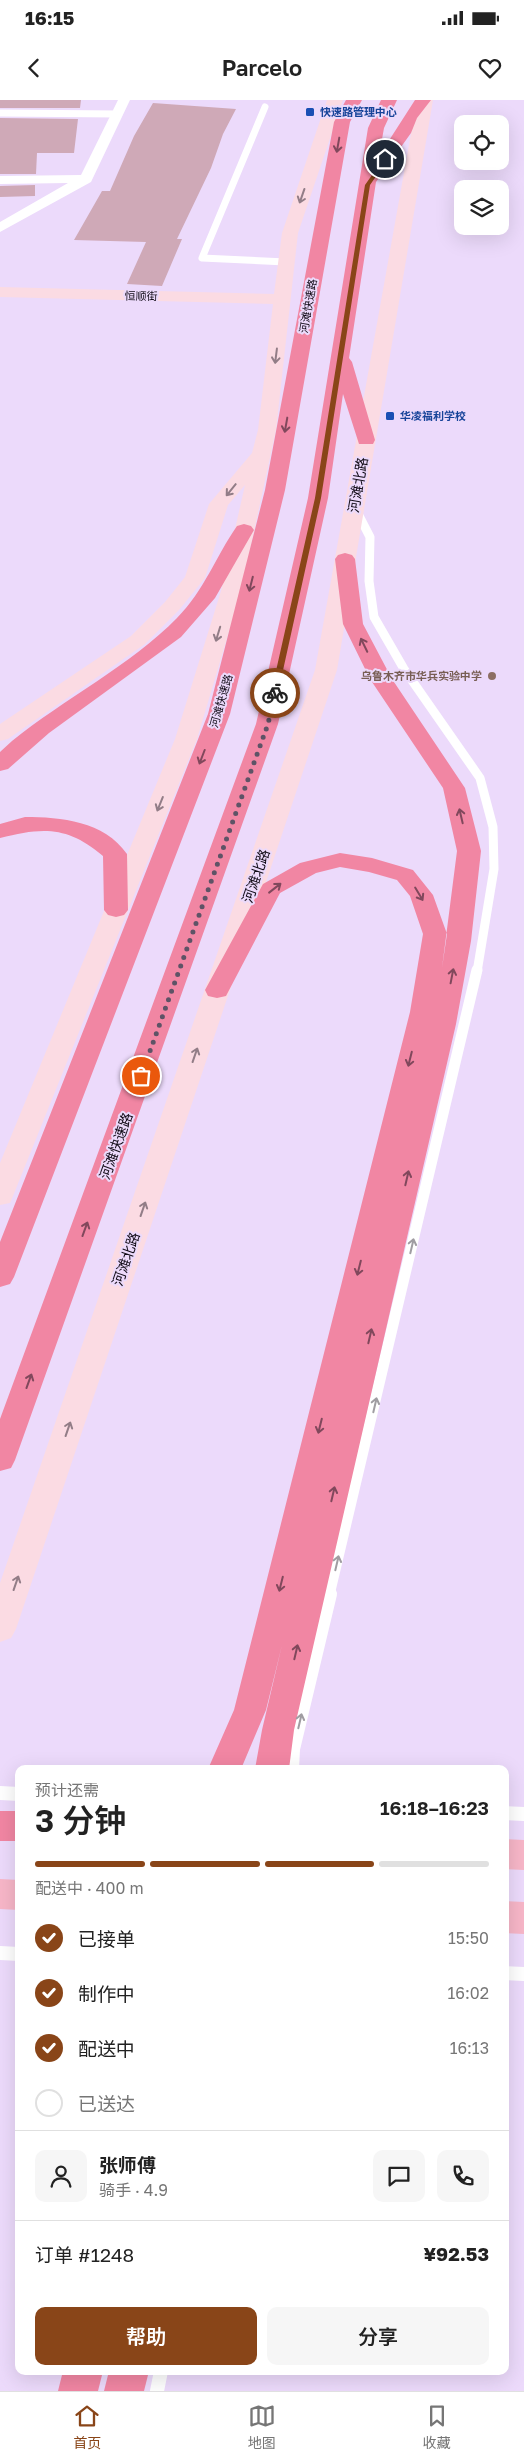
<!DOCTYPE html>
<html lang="zh">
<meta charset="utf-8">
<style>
body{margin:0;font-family:"Golos Text","Noto Sans SC",sans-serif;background:#f6f6f6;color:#222;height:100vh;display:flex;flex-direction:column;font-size:19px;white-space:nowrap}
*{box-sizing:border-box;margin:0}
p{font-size:16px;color:#767676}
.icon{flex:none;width:28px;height:28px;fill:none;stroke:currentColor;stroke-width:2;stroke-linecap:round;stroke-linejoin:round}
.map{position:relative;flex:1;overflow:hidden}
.details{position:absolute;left:15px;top:1665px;width:494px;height:610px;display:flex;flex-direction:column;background:#fff;border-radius:10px;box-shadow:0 5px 20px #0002}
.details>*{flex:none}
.controls{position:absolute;left:454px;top:15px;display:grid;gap:10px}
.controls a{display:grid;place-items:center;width:55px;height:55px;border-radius:10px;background:#fff;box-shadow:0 5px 20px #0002;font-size:25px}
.pin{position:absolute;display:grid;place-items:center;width:42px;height:42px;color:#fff;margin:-21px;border:2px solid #fff;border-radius:50%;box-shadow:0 1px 5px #0007}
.courier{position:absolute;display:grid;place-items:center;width:50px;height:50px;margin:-25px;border:4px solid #894518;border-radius:50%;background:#fff;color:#222;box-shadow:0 1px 6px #0007}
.overview em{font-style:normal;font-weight:600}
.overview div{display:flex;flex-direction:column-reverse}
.overview{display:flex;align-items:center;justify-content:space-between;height:85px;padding:0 20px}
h1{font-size:32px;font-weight:600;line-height:38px}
.bar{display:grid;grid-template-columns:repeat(4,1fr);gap:8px 5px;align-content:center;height:60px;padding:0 20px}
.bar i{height:6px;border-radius:4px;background:#e0e0e0}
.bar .current{background:#894518}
.bar p{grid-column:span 4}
.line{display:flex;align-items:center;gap:12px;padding:0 20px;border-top:1px solid #e0e0e0}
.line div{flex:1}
.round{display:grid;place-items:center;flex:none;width:52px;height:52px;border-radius:10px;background:#f6f6f6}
ol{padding:0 20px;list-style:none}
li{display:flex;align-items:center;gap:15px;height:55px}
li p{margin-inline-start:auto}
li .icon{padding:5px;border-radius:50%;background:#894518;color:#fff;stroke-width:4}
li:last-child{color:#767676}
li i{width:28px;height:28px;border:2px solid #e0e0e0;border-radius:50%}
.cta{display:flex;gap:10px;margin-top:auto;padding:10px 20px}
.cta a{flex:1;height:58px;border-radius:10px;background:#894518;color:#fff;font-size:20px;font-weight:600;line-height:58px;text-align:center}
.cta a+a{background:#f6f6f6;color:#222}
.status{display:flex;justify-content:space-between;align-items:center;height:35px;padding:0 25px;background:#fff;direction:ltr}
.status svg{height:14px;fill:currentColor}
header{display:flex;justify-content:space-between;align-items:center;height:65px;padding:0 20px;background:#fff;font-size:22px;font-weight:600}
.dock{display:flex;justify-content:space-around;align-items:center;height:70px;border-top:1px solid #e0e0e0;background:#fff;font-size:14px;color:#767676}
.dock a{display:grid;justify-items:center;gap:2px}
.dock .current{color:#894518}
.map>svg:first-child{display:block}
</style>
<div class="status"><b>16:15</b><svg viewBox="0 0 49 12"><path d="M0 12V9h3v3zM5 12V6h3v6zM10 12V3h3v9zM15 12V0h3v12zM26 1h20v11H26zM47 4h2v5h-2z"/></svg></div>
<header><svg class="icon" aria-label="back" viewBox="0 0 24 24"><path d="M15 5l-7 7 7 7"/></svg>Parcelo<svg class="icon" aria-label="heart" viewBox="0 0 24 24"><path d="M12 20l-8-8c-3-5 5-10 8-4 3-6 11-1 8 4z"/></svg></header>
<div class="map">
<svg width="524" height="2291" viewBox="0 0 524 2291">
<rect width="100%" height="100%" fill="#ecdafb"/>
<!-- building -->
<g fill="#cfa9b7">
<path d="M0 0H81L80 8H0Z"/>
<path d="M153 3 236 9 223 34 211 68 177 139H182L162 186 127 184 146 142 74 140 102 91H110L134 36Z"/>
<path d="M0 18 78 19 74 53H37L36 74H0Z"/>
<path d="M35 85V96L0 97V86Z"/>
</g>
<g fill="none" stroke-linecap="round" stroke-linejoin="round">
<!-- lane-far3 -->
<g stroke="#fff" stroke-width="7">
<path d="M265 7 202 158 286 162"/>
<path d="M0 13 117 14"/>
</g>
<!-- lane-far2 -->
<path stroke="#fff" stroke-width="9" d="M355 408 370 437 369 481 374 517 404 569 480 678 493 727 494 769 477 872"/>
<!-- lane-far1 -->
<path stroke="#fff" stroke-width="11" d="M329 1495 477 870"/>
<!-- lane -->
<g stroke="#fff" stroke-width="14">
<path d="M292 1669 293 1649 330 1494"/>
<path d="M0 1693 19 1694"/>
<path d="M505 1713 524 1714"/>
<path d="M0 1853 19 1854"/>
<path d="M505 1873 524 1874"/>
<path d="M157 2291 161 2271"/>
</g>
<!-- street -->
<path fill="#fff" fill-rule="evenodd" d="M118 0H130L91 82 0 132V122L68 83 0 84V76L81 75Z"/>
<!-- secondary -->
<g fill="#fbdbe3" fill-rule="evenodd">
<path d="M327 0H343L298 133 276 330 241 491 197 639 13 1096 10 1103 0 1105V1063L175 639 221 491 245 385 228 405 205 478 179 510 145 544 8 639 0 641V624L131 536 165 502 185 477 209 404 252 353 258 330 273 204 0 197V187L274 194 282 133Z"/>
<path d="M417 0H433L337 570 16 1529 11 1538 0 1542V1483L315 570Z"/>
</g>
<!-- primary -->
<g fill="#f7b6c8" fill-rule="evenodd">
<path d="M505 1739 524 1740V1770L505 1769Z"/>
<path d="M0 1779 19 1780V1810L0 1809Z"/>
<path d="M505 1801 524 1802V1834L505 1833Z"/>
</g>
<!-- highway -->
<g fill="#f186a3" fill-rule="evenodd">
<path d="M346 0H362L350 22 285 390 230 614 14 1177 10 1184 0 1187V1142L208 614 265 390 334 22Z"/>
<path d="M381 0H397L384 28 379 56 415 0H431L417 18 411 33 376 82 349 258 352 262 375 340 373 344H359L343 294 328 398 278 624 15 1360 11 1368 0 1371V1319L256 624 308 398 368 28Z"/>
<path d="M244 424 251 426 254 430 215 498 181 537 49 633 8 669 0 671V652L12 641C64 599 131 565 177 518 204 491 216 456 237 426Z"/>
<path d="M345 453 352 455 355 459 363 524 392 579 465 688 481 751 471 841 456 924 294 1630 289 1669H255L262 1630 282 1545 266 1610 241 1669H208L234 1610 410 912 423 834 410 796 397 780 369 772 340 767 316 773 280 793 226 896 217 898 208 896 205 890 263 784 300 763 340 753 372 758 413 770 433 795 447 834 442 868 457 751 443 688 370 579 343 524 335 459 338 455Z"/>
<path d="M25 717C61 717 104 721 127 754L128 810 124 815 116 817 108 815 104 810 103 756C68 726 43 727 0 738V724Z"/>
<rect x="0" y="1711" width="19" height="30"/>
<path d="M63 2271H103L98 2291H58Z"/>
<path d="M109 2271H149L144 2291H104Z"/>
</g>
</g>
<!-- one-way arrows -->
<defs><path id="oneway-shaft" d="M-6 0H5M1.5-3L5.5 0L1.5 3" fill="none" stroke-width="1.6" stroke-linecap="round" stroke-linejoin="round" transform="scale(1.25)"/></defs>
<g stroke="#81485c">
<use href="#oneway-shaft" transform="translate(338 45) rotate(100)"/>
<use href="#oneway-shaft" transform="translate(286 325) rotate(100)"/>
<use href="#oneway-shaft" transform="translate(251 484) rotate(104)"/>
<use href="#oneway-shaft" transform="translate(364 545) rotate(-116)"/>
<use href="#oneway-shaft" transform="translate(202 657) rotate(111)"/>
<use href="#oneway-shaft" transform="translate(461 716) rotate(-103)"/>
<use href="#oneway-shaft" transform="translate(275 788) rotate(-38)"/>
<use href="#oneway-shaft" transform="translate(419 794) rotate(59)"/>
<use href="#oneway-shaft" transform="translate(452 876) rotate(-79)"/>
<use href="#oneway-shaft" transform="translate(410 959) rotate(104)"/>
<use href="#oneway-shaft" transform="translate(407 1078) rotate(-77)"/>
<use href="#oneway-shaft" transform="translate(85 1129) rotate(-70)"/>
<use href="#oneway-shaft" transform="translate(359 1168) rotate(104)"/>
<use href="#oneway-shaft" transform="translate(370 1236) rotate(-77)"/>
<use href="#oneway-shaft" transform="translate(29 1281) rotate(-70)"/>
<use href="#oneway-shaft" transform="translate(320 1326) rotate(104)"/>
<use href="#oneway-shaft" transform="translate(333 1394) rotate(-77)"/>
<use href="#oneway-shaft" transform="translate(281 1484) rotate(104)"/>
<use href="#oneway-shaft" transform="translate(296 1552) rotate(-77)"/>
</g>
<g stroke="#927d87">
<use href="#oneway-shaft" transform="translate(302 96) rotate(109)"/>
<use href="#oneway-shaft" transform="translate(276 256) rotate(97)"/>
<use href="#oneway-shaft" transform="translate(231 390) rotate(129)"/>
<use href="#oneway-shaft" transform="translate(218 534) rotate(107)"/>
<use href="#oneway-shaft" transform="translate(160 704) rotate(112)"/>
<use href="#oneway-shaft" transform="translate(195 955) rotate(-71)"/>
<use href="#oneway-shaft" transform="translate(143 1109) rotate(-71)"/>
<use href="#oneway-shaft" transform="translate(68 1329) rotate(-71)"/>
<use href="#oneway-shaft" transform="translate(16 1483) rotate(-71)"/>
</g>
<g stroke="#a09da2">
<use href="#oneway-shaft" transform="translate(412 1146) rotate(-77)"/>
<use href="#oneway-shaft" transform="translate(375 1305) rotate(-77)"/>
<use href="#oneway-shaft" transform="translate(337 1463) rotate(-77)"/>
<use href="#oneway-shaft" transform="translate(300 1621) rotate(-77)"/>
</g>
<!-- route -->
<path fill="#894518" d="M384 58 388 59 370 85 321 398 278 593 275 595 271 593 315 398 365 85Z"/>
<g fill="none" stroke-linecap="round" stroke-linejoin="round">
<!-- done -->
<path stroke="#5e5366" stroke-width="5" stroke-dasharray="0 9" d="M141 976 268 624 275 593"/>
</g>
<!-- markers -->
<g fill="#1a4fb4" stroke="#ecdafb" stroke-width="2">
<rect x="305" y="7" width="10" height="10" rx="2.5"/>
<rect x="385" y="311" width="10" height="10" rx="2.5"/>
</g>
<circle fill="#8d6e63" stroke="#ecdafb" stroke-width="2" cx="492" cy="576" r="5"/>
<g text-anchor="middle" stroke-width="4" stroke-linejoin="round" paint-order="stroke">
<!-- far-transit labels -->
<g font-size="11" font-weight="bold" fill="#164399" stroke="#ecdafb" text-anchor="start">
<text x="320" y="16">快速路管理中心</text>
<text x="400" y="320">华凌福利学校</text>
</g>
<!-- far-street labels -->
<g font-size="11" fill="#110b16" stroke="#ecdafb">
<text transform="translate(141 196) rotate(1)" y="4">恒顺街</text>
<text transform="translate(308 206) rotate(-80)" y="4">河滩快速路</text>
<text transform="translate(221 601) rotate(-74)" y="4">河滩快速路</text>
</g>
<!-- far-education labels -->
<g font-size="11" font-weight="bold" fill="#785e54" stroke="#ecdafb" text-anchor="end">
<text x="482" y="580">乌鲁木齐市华兵实验中学</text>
</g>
<!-- street labels -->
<g font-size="14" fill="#110b16" stroke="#ecdafb">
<text transform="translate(358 385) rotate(-80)" y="5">河滩北路</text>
<text transform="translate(256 776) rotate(-71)" y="5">河滩北路</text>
<text transform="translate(116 1046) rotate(-70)" y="5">河滩快速路</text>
<text transform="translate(126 1159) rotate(-71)" y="5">河滩北路</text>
</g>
</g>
</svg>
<div class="controls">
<a><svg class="icon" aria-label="locate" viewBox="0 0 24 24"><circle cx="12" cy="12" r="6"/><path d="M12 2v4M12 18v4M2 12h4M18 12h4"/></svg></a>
<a><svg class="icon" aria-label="layers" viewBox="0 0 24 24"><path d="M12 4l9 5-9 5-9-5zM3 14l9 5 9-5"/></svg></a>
</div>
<div class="pin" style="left:141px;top:976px;background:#ea580c"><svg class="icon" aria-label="bag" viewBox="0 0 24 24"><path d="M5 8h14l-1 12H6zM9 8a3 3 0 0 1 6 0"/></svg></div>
<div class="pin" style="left:385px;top:59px;background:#1f2937"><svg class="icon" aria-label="home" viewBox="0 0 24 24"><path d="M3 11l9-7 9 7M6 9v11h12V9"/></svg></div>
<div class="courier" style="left:275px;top:593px"><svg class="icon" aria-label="bike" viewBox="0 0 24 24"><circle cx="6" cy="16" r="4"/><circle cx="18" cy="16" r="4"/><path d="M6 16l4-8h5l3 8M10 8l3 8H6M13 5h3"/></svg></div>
<section class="details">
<div class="overview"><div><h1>3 分钟</h1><p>预计还需</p></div><em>16:18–16:23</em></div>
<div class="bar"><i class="current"></i><i class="current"></i><i class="current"></i><i></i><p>配送中 · 400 m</p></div>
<ol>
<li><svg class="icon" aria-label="check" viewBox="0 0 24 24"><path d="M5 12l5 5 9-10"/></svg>已接单<p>15:50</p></li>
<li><svg class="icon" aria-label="check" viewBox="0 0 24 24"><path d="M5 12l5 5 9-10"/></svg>制作中<p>16:02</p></li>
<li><svg class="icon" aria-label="check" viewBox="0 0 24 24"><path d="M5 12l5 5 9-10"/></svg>配送中<p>16:13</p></li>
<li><i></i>已送达</li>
</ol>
<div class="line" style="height:90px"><a class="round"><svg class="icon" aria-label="person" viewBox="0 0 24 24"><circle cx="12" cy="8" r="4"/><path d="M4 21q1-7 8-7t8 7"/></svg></a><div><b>张师傅</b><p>骑手 · 4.9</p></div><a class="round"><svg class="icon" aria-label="chat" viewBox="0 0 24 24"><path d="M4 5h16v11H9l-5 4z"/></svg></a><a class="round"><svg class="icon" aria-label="phone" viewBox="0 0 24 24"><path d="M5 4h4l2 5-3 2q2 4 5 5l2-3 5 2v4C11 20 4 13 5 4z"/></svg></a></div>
<div class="line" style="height:65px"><div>订单 #1248</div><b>¥92.53</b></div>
<div class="cta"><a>帮助</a><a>分享</a></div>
</section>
</div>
<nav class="dock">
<a class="current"><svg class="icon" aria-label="home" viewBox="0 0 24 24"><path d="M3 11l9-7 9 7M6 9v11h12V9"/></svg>首页</a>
<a><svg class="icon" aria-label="map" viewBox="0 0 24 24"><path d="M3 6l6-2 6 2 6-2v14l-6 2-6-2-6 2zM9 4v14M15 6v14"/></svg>地图</a>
<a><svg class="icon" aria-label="saved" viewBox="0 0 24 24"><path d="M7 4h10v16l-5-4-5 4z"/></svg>收藏</a>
</nav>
